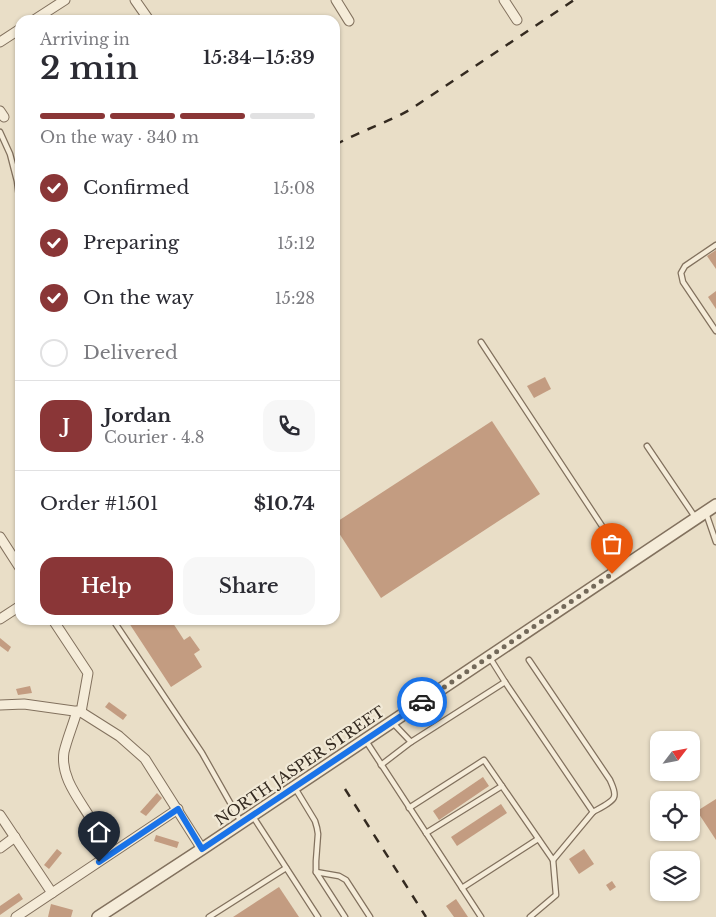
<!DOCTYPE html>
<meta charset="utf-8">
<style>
body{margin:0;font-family:"Libre Baskerville",serif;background:#f7f7f7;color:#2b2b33;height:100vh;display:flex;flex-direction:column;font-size:19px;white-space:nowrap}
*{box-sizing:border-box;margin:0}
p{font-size:16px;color:#7c7c81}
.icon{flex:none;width:28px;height:28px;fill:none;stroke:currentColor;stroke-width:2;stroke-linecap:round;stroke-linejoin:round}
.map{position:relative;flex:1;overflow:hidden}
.drawer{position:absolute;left:15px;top:15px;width:325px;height:610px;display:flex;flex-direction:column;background:#fff;border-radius:15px;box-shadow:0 1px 4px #0004}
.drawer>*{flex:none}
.needle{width:32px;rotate:58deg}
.controls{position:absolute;left:650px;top:731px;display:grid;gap:10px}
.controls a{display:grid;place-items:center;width:50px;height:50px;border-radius:10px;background:#fff;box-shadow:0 1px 4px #0004;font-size:25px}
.pin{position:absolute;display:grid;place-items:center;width:42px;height:42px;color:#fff;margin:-51px -21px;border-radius:50% 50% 50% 0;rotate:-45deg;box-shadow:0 0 5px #0007}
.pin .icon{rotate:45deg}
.courier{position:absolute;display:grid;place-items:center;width:50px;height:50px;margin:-25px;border:4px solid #1a73e8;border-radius:50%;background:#fff;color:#222;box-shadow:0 1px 6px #0007}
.headline em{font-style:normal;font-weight:600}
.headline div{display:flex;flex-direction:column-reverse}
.headline{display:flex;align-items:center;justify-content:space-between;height:85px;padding:0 25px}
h1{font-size:32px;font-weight:600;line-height:38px}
.bar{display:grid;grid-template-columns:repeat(4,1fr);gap:8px 5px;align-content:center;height:60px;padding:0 25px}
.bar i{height:6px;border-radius:4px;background:#e1e1e2}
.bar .active{background:#8a3637}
.bar p{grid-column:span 4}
.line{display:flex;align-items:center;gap:12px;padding:0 25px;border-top:1px solid #e1e1e2}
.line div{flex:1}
.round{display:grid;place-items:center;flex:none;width:52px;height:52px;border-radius:15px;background:#f7f7f7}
ol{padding:0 25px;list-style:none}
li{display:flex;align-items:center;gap:15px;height:55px}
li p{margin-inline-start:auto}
li .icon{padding:5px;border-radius:50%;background:#8a3637;color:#fff;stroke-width:4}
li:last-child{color:#7c7c81}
li i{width:28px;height:28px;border:2px solid #e1e1e2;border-radius:50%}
.cta{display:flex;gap:10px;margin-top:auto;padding:10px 25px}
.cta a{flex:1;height:58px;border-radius:15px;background:#8a3637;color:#fff;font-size:20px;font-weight:600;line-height:58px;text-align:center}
.cta a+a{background:#f7f7f7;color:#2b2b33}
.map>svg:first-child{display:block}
</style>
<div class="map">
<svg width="716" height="917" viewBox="0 0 716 917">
<rect width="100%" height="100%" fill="#e9dec7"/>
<!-- building -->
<g fill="#c39c81">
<path d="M716 250V269L707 256Z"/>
<path d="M716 291V309L708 297Z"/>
<path d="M545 377 551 389 534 398 527 386Z"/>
<path d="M492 421 540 494 381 598 335 527V523Z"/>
<path d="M127 620H171L184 640 190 636 200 650 194 654 202 667 171 687Z"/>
<path d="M0 638 11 647 8 652 0 646Z"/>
<path d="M30 686 32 693 18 695 16 689Z"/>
<path d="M109 702 127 715 123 720 105 707Z"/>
<path d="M483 777 489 786 439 820 433 811Z"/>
<path d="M157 793 162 798 146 816 140 812Z"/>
<path d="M716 799V840L697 811Z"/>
<path d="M501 804 507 813 457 846 451 837Z"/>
<path d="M156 835 179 842 177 848 154 841Z"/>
<path d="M57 849 62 853 49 869 44 865Z"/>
<path d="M584 849 594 864 579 874 569 859Z"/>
<path d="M612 881 616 887 610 891 606 885Z"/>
<path d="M279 887 299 917H233Z"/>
<path d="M19 893 23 899 0 915V906Z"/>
<path d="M456 899 468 917H454L446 906Z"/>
<path d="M51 904 73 910 71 917H48Z"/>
</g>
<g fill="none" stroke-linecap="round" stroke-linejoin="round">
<!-- service casing -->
<g stroke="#82715e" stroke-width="7">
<g id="service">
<path d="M0 132 10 154 17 181 20 205"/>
<path d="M716 245 685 266 681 273 683 282 716 331"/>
<path d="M481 342 627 564"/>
<path d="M647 446 695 517"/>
<path d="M706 513 716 542"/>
<path d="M113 620 202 753 241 822"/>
<path d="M490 658 505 682 593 812 553 860 556 895 530 917"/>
<path d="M529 660 610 780C612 785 616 792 614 797 613 802 598 809 593 812"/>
<path d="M392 722 411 742 505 682"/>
<path d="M366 741 481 917"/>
<path d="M381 765 411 742"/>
<path d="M295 788 315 821 317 828 318 834 316 861V872L345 917"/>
<path d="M409 808 484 760 553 860"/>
<path d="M252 815 318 917"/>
<path d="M426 833 502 786"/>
<path d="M316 872 339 876 346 880 370 917"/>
<path d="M462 888 538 839"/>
<path d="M209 917 286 868"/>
</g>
</g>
<!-- minor casing -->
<g stroke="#82715e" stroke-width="11">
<g id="minor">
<path d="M135 0 149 20"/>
<path d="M336 0 349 21"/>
<path d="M504 0 517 20"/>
<path d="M34 20 65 0"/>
<path d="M0 42 20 29"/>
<path d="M0 111 4 117"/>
<path d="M0 537 20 568"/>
<path d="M0 619 20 606"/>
<path d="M53 620 88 673 81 712"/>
<path d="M0 705 24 704 81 712 119 736 145 759 202 849"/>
<path d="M77 711C73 725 67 739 64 752 60 777 79 799 91 819"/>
<path d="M0 815 52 893"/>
<path d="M0 848 15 837"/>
<path d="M16 917 178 809"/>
</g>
</g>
<!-- tertiary casing -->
<g stroke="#82715e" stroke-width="14">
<path id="tertiary" d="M98 917 202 849 716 505"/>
</g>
<!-- service -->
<use href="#service" stroke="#f5ecd9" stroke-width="4.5"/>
<!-- minor -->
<use href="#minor" stroke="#f5ecd9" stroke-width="9"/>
<!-- tertiary -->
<use href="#tertiary" stroke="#f5ecd9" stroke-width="11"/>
<!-- rail -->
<g stroke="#342a20" stroke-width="2.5" stroke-dasharray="9 9" stroke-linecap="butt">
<path d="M335 145C360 131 387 123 411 109L574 0"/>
<path d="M345 789 426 917"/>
</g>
</g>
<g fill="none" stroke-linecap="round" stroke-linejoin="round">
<!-- done -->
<path stroke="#73695a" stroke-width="5" stroke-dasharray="0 9" d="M422 702 612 574"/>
<!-- route -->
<path stroke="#1a73e8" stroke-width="6" d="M99 862 178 809 202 849 422 702"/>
</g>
<g text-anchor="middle" stroke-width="4.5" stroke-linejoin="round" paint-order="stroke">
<!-- street labels -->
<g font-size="15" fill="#342a20" stroke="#f1e9d6">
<text transform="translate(300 766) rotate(-34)" y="5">NORTH JASPER STREET</text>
</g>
</g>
</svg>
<div class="controls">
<a><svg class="needle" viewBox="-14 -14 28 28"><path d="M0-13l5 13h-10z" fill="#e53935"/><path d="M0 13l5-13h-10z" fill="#7c7c81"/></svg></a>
<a><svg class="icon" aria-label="locate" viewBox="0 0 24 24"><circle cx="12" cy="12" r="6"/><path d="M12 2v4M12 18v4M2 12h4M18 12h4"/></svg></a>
<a><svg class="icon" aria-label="layers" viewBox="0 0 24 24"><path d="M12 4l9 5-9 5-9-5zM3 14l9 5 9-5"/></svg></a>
</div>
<div class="pin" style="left:612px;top:574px;background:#ea580c"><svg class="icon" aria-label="bag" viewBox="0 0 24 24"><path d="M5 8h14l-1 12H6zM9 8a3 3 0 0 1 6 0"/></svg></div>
<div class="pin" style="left:99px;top:862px;background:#1f2937"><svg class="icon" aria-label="home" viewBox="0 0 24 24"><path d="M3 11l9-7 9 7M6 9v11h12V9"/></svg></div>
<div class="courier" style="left:422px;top:702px"><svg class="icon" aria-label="car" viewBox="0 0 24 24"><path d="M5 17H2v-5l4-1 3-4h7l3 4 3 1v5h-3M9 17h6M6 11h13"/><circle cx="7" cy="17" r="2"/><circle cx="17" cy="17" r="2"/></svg></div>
<section class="drawer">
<div class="headline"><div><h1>2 min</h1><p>Arriving in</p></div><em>15:34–15:39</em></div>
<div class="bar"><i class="active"></i><i class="active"></i><i class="active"></i><i></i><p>On the way · 340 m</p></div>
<ol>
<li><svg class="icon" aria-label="check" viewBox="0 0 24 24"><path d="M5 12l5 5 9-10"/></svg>Confirmed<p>15:08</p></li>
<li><svg class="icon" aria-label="check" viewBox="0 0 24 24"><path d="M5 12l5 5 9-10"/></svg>Preparing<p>15:12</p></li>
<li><svg class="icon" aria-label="check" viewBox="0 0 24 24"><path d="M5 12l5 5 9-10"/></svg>On the way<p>15:28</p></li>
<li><i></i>Delivered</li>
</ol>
<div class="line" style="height:90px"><b class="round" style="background:#8a3637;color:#fff">J</b><div><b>Jordan</b><p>Courier · 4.8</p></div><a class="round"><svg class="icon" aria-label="phone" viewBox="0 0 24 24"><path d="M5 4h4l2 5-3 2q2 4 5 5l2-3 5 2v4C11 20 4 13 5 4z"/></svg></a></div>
<div class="line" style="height:65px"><div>Order #1501</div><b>$10.74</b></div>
<div class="cta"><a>Help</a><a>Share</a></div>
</section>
</div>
